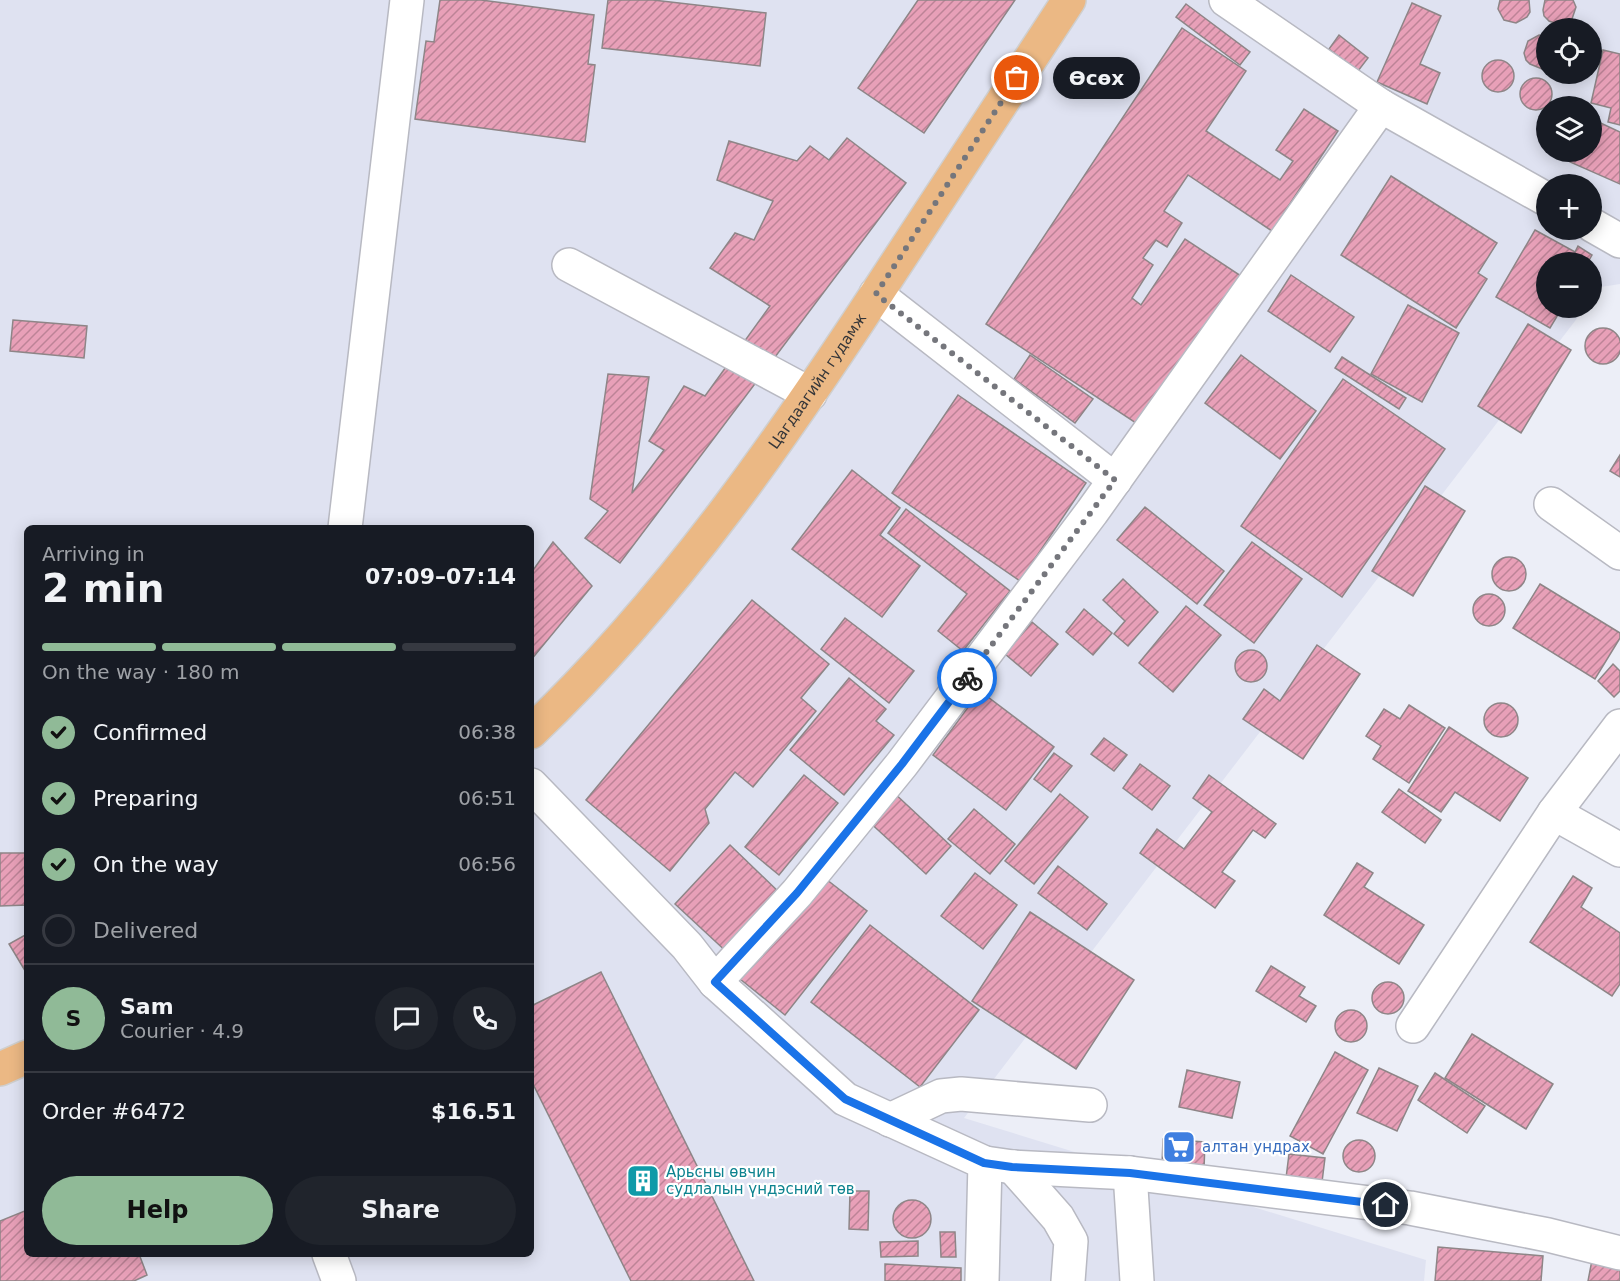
<!DOCTYPE html>
<meta charset="utf-8">
<style>
body{margin:0;font-family:"DejaVu Sans",sans-serif;background:#20242c;color:#f1f3f6;height:100vh;display:flex;flex-direction:column;font-size:22px;white-space:nowrap}
*{box-sizing:border-box;margin:0}
p{font-size:20px;color:#9ea1a6}
.icon{flex:none;width:33px;height:33px;fill:none;stroke:currentColor;stroke-width:2;stroke-linecap:round;stroke-linejoin:round}
.map{position:relative;flex:1;overflow:hidden}
.panel{position:absolute;left:24px;top:525px;width:510px;height:732px;display:flex;flex-direction:column;background:#171b24;border-radius:9px;box-shadow:0 3px 15px #0003}
.panel>*{flex:none}
.controls{position:absolute;left:1536px;top:18px;display:grid;gap:12px}
.controls a{display:grid;place-items:center;width:66px;height:66px;border-radius:50%;background:#171b24;box-shadow:0 3px 15px #0003;font-size:30px}
.pin{position:absolute;display:grid;place-items:center;width:51px;height:51px;color:#fff;margin:-26px;border:3px solid #fff;border-radius:50%;box-shadow:0 2px 6px #0007}
.courier{position:absolute;display:grid;place-items:center;width:60px;height:60px;margin:-30px;border:4px solid #1a73e8;border-radius:50%;background:#fff;color:#222;box-shadow:0 2px 8px #0007}
.bubble{position:absolute;height:42px;border-radius:21px;background:#171b24;box-shadow:0 3px 15px #0003;font-size:20px;font-weight:700;line-height:42px;text-align:center}
.overview em{font-style:normal;font-weight:700}
.overview div{display:flex;flex-direction:column-reverse}
.overview{display:flex;align-items:center;justify-content:space-between;height:102px;padding:0 18px}
h1{font-size:39px;font-weight:700;line-height:45px}
.bar{display:grid;grid-template-columns:repeat(4,1fr);gap:9px 6px;align-content:center;height:72px;padding:0 18px}
.bar i{height:8px;border-radius:4px;background:#363941}
.bar .active{background:#90ba97}
.bar p{grid-column:span 4}
.line{display:flex;align-items:center;gap:15px;padding:0 18px;border-top:2px solid #363941}
.line div{flex:1}
.round{display:grid;place-items:center;flex:none;width:63px;height:63px;border-radius:32px;background:#20242c}
ol{padding:0 18px;list-style:none}
li{display:flex;align-items:center;gap:18px;height:66px}
li p{margin-inline-start:auto}
li .icon{padding:6px;border-radius:50%;background:#90ba97;color:#111;stroke-width:4}
li:last-child{color:#9ea1a6}
li i{width:33px;height:33px;border:3px solid #363941;border-radius:50%}
.button{display:flex;gap:12px;margin-top:auto;padding:12px 18px}
.button a{flex:1;height:69px;border-radius:36px;background:#90ba97;color:#111;font-size:24px;font-weight:700;line-height:69px;text-align:center}
.button a+a{background:#20242c;color:#f1f3f6}
.map>svg:first-child{display:block}
</style>
<div class="map">
<svg width="1620" height="1281" viewBox="0 0 1620 1281">
<defs>
<pattern id="building-hatch" width="6" height="6" patternUnits="userSpaceOnUse" patternTransform="scale(1.5)"><rect width="6" height="6" fill="#e8a0b8"/><path d="M-1 1l2-2M0 6l6-6M5 7l2-2" fill="none" stroke="#bd8397"/></pattern>
</defs>
<rect width="100%" height="100%" fill="#eceef7"/>
<!-- built -->
<path fill="#dfe2f1" fill-rule="evenodd" d="M0 0H1620V284L1601 287 1592 299V262H1546V308H1585L964 1118 1426 1260 1424 1281H0ZM1546 28H1592V74H1546ZM1546 106H1592V152H1546ZM1546 184H1592V230H1546ZM27 528H531V1254H27Z"/>
<!-- building -->
<g fill="url(#building-hatch)" stroke="#8e8587" stroke-width="1.5">
<path d="M440 0H481L594 15 588 64 595 65 585 142 415 119 426 41 434 42Z"/>
<path d="M608 0H653L766 13 760 66 602 48Z"/>
<path d="M918 0H1015L924 133 858 88Z"/>
<path d="M1500 0H1529L1530 12 1527 17 1516 23 1504 20 1498 9Z"/>
<path d="M1545 0H1573L1576 7 1572 19 1560 25 1549 21 1544 16 1543 10Z"/>
<path d="M1412 3 1441 16 1420 64 1440 73 1427 104 1377 82Z"/>
<path d="M1186 4 1250 52 1240 65 1176 17Z"/>
<path d="M1182 28 1246 71 1206 131 1280 180 1293 161 1276 150 1304 109 1338 131 1272 231 1188 175 1164 211 1182 223 1167 247 1156 240 1143 258 1153 265 1132 298 1141 305 1185 239 1241 276 1142 427 986 324Z"/>
<path d="M1339 35 1368 58 1358 71 1329 49Z"/>
<path d="M1539 35 1546 37V67L1542 69 1530 64 1526 60 1524 53 1528 41Z"/>
<path d="M1603 50 1620 54V125L1608 122 1611 108 1591 103Z"/>
<circle cx="1498" cy="76" r="16"/>
<circle cx="1536" cy="94" r="16"/>
<path d="M1592 119 1620 132V184L1570 162 1575 152H1592Z"/>
<path d="M847 138 906 183 620 563 585 538 608 511 590 499 608 374 649 377 632 493 664 450 649 441 684 386 705 396 770 306 710 268 735 233 754 240 773 201 717 180 729 141 797 161 810 146 829 160Z"/>
<path d="M1391 176 1497 243 1478 273 1487 279 1456 328 1341 255Z"/>
<path d="M1535 230 1575 252 1578 246 1592 255 1588 262H1546V308H1562L1550 328 1496 297Z"/>
<path d="M1291 275 1354 317 1330 352 1268 311Z"/>
<path d="M1408 305 1459 333 1422 402 1371 374Z"/>
<path d="M13 320 87 326 84 358 10 351Z"/>
<path d="M1528 324 1571 350 1521 433 1478 406Z"/>
<circle cx="1603" cy="346" r="18"/>
<path d="M1030 355 1093 399 1075 423 1014 379Z"/>
<path d="M1241 355 1316 411 1280 459 1205 403Z"/>
<path d="M1342 357 1406 398 1399 409 1335 368Z"/>
<path d="M1343 379 1445 449 1342 597 1241 526Z"/>
<path d="M958 395 1086 483 1020 581 892 493Z"/>
<path d="M1620 455V477L1610 471Z"/>
<path d="M852 470 900 508 880 535 920 566 882 617 792 549Z"/>
<path d="M1425 486 1465 511 1413 596 1372 571Z"/>
<path d="M1145 507 1224 571 1197 604 1117 540Z"/>
<path d="M906 509 1010 591 963 651 938 631 967 594 888 533Z"/>
<path d="M553 542 592 586 531 660V573Z"/>
<path d="M1252 542 1302 579 1254 643 1204 605Z"/>
<circle cx="1509" cy="574" r="17"/>
<path d="M1123 579 1158 612 1128 646 1114 634 1125 621 1103 600Z"/>
<path d="M1540 584 1620 633V638L1595 679 1513 628Z"/>
<circle cx="1489" cy="610" r="16"/>
<path d="M752 600 829 664 801 698 816 711 753 787 735 772 705 809 709 823 670 871 586 800Z"/>
<path d="M1186 606 1221 635 1173 692 1139 663Z"/>
<path d="M1084 609 1112 633 1093 655 1066 632Z"/>
<path d="M845 618 914 671 889 703 821 649Z"/>
<path d="M1032 622 1058 644 1031 676 1005 654Z"/>
<path d="M1317 645 1360 674 1303 759 1243 719 1264 689 1280 701Z"/>
<circle cx="1251" cy="666" r="16"/>
<path d="M1613 664 1620 671V691L1614 697 1598 681Z"/>
<path d="M849 678 886 709 876 721 894 735 844 795 790 750Z"/>
<path d="M980 691 1054 747 1006 810 933 755Z"/>
<circle cx="1501" cy="720" r="17"/>
<path d="M1409 705 1445 728 1409 783 1373 759 1381 746 1366 736 1384 709 1400 719Z"/>
<path d="M1449 727 1528 778 1500 821 1455 792 1441 812 1408 791Z"/>
<path d="M1104 738 1127 755 1114 771 1091 754Z"/>
<path d="M1054 753 1072 766 1051 792 1034 779Z"/>
<path d="M1140 764 1170 786 1152 810 1123 788Z"/>
<path d="M804 775 838 803 779 875 745 847Z"/>
<path d="M1209 775 1276 824 1265 838 1253 830 1222 872 1235 881 1215 908 1140 853 1157 829 1184 849 1212 812 1193 798Z"/>
<path d="M1399 789 1441 820 1425 843 1382 812Z"/>
<path d="M892 791 951 846 926 874 866 819Z"/>
<path d="M1060 794 1088 817 1034 884 1005 861Z"/>
<path d="M974 809 1015 844 990 874 948 839Z"/>
<path d="M730 845 784 897 730 955 675 904Z"/>
<path d="M0 853H27V905L0 906Z"/>
<path d="M1357 863 1373 873 1364 887 1424 925 1399 964 1324 915Z"/>
<path d="M1058 866 1107 904 1087 930 1038 893Z"/>
<path d="M975 873 1017 905 983 949 941 916Z"/>
<path d="M822 876 867 911 785 1015 740 979Z"/>
<path d="M1573 876 1592 888 1581 907 1620 933V984L1612 996 1530 942Z"/>
<path d="M1030 912 1134 980 1076 1069 972 1001Z"/>
<path d="M870 925 979 1010 920 1087 811 1002Z"/>
<path d="M27 934V974L9 944Z"/>
<path d="M1271 966 1305 987 1299 996 1316 1006 1306 1022 1256 991Z"/>
<path d="M601 972 754 1281H631L531 1080V1006Z"/>
<circle cx="1388" cy="998" r="16"/>
<circle cx="1351" cy="1026" r="16"/>
<path d="M1472 1034 1553 1084 1526 1129 1445 1078Z"/>
<path d="M1335 1052 1368 1070 1323 1154 1290 1136Z"/>
<path d="M1379 1068 1418 1086 1397 1131 1357 1113Z"/>
<path d="M1187 1070 1240 1082 1232 1118 1179 1107Z"/>
<path d="M1435 1073 1485 1106 1467 1133 1418 1100Z"/>
<path d="M1163 1139 1205 1142 1204 1169 1162 1166Z"/>
<circle cx="1359" cy="1156" r="16"/>
<path d="M1289 1154 1325 1158 1321 1190 1285 1186Z"/>
<path d="M850 1191H869L868 1230 849 1229Z"/>
<circle cx="912" cy="1219" r="19"/>
<path d="M27 1210V1254H139L147 1275 134 1281H0V1221Z"/>
<path d="M940 1232H955L956 1257H941Z"/>
<path d="M918 1241V1256L881 1257 880 1242Z"/>
<path d="M1438 1247 1543 1256 1541 1281H1435Z"/>
<path d="M1592 1260 1620 1265V1281H1588Z"/>
<path d="M885 1264 961 1268V1281H885Z"/>
</g>
<g fill="none" stroke-linecap="round" stroke-linejoin="round">
<!-- minor casing -->
<g stroke="#b8b9c2" stroke-width="36">
<g id="minor">
<path d="M1226 0 1381 106 1546 199"/>
<path d="M1592 225 1620 241"/>
<path d="M569 265 810 394"/>
<path d="M876 294 1115 480"/>
<path d="M1551 504 1620 553"/>
<path d="M345 528 407 0"/>
<path d="M531 785 687 946 715 982 845 1099 985 1163 982 1281"/>
<path d="M1554 813 1620 850"/>
<path d="M715 982 797 893 902 764 1092 512 1381 106"/>
<path d="M1413 1026 1554 813 1620 726"/>
<path d="M890 1120 941 1096 961 1094 1090 1105"/>
<path d="M985 1163 1013 1167 1130 1173 1410 1208 1548 1235 1620 1253"/>
<path d="M1013 1167 1058 1218 1071 1241 1068 1281"/>
<path d="M1130 1173 1137 1281"/>
<path d="M329 1254 339 1281"/>
</g>
</g>
<!-- major casing -->
<g stroke="#cfcfcf" stroke-width="36">
<g id="major">
<path id="s1" d="M531 732C675 595 788 430 896 264 954 176 1011 88 1069 0"/>
<path d="M0 1069 27 1057"/>
</g>
</g>
<!-- minor -->
<use href="#minor" stroke="#fff" stroke-width="33"/>
<!-- major -->
<use href="#major" stroke="#ebb884" stroke-width="33"/>
</g>
<g fill="none" stroke-linecap="round" stroke-linejoin="round">
<!-- done -->
<path stroke="#75767c" stroke-width="6" stroke-dasharray="0 10.8" d="M967 678 1115 480 876 294 1017 78"/>
<!-- route -->
<path stroke="#1a73e8" stroke-width="8" d="M967 678 902 764 797 893 715 982 845 1099 984 1163 1012 1167 1130 1173 1386 1205"/>
</g>
<!-- icons -->
<defs>
<g id="supermarket-square" transform="scale(1.725)"><rect x="-9" y="-9" width="18" height="18" rx="4" fill="#3f7fe0" stroke="#fff"/><path d="M-6-5.5h2.5l.6 2H6L4.5 2H-2.5L-4.4-4H-6ZM-1.5 3.2a1.3 1.3 0 1 0 .1 0ZM3 3.2a1.3 1.3 0 1 0 .1 0Z" fill="#fff"/></g>
<g id="building-square" transform="scale(1.725)"><rect x="-9" y="-9" width="18" height="18" rx="4" fill="#0f9aa8" stroke="#fff"/><path d="M-4-6H4V6H1V3H-1V6H-4ZM-2.5-4.3h1.7v1.8h-1.7ZM.8-4.3h1.7v1.8H.8ZM-2.5-1h1.7V.8h-1.7ZM.8-1h1.7V.8H.8Z" fill="#fff"/></g>
</defs>
<g fill-rule="evenodd">
<use href="#supermarket-square" x="1179" y="1147"/>
<use href="#building-square" x="643" y="1181"/>
</g>
<g text-anchor="middle" stroke-width="4.5" stroke-linejoin="round" paint-order="stroke">
<!-- street labels -->
<g font-size="15" fill="#353639" stroke="#fff">
<text dy="5" stroke="none"><textPath href="#s1" startOffset="454">Цагдаагийн гудамж</textPath></text>
</g>
<!-- shop labels -->
<g font-size="15" fill="#366cbe" stroke="#fff" text-anchor="start">
<text x="1202" y="1152">алтан ундрах</text>
</g>
<!-- culture labels -->
<g font-size="15" fill="#0d838f" stroke="#fff" text-anchor="start">
<text x="666" y="1177">Арьсны өвчин<tspan x="666" dy="17">судлалын үндэсний төв</tspan></text>
</g>
</g>
</svg>
<div class="controls">
<a><svg class="icon" aria-label="locate" viewBox="0 0 24 24"><circle cx="12" cy="12" r="6"/><path d="M12 2v4M12 18v4M2 12h4M18 12h4"/></svg></a>
<a><svg class="icon" aria-label="layers" viewBox="0 0 24 24"><path d="M12 4l9 5-9 5-9-5zM3 14l9 5 9-5"/></svg></a>
<a>+</a>
<a>−</a>
</div>
<div class="pin" style="left:1017px;top:78px;background:#ea580c"><svg class="icon" aria-label="bag" viewBox="0 0 24 24"><path d="M5 8h14l-1 12H6zM9 8a3 3 0 0 1 6 0"/></svg></div>
<div class="pin" style="left:1386px;top:1205px;background:#1f2937"><svg class="icon" aria-label="home" viewBox="0 0 24 24"><path d="M3 11l9-7 9 7M6 9v11h12V9"/></svg></div>
<div class="courier" style="left:967px;top:678px"><svg class="icon" aria-label="bike" viewBox="0 0 24 24"><circle cx="6" cy="16" r="4"/><circle cx="18" cy="16" r="4"/><path d="M6 16l4-8h5l3 8M10 8l3 8H6M13 5h3"/></svg></div>
<div class="bubble" style="left:1053px;top:57px;width:87px">Өсөх</div>
<section class="panel">
<div class="overview"><div><h1>2 min</h1><p>Arriving in</p></div><em>07:09–07:14</em></div>
<div class="bar"><i class="active"></i><i class="active"></i><i class="active"></i><i></i><p>On the way · 180 m</p></div>
<ol>
<li><svg class="icon" aria-label="check" viewBox="0 0 24 24"><path d="M5 12l5 5 9-10"/></svg>Confirmed<p>06:38</p></li>
<li><svg class="icon" aria-label="check" viewBox="0 0 24 24"><path d="M5 12l5 5 9-10"/></svg>Preparing<p>06:51</p></li>
<li><svg class="icon" aria-label="check" viewBox="0 0 24 24"><path d="M5 12l5 5 9-10"/></svg>On the way<p>06:56</p></li>
<li><i></i>Delivered</li>
</ol>
<div class="line" style="height:108px"><b class="round" style="background:#90ba97;color:#111">S</b><div><b>Sam</b><p>Courier · 4.9</p></div><a class="round"><svg class="icon" aria-label="chat" viewBox="0 0 24 24"><path d="M4 5h16v11H9l-5 4z"/></svg></a><a class="round"><svg class="icon" aria-label="phone" viewBox="0 0 24 24"><path d="M5 4h4l2 5-3 2q2 4 5 5l2-3 5 2v4C11 20 4 13 5 4z"/></svg></a></div>
<div class="line" style="height:78px"><div>Order #6472</div><b>$16.51</b></div>
<div class="button"><a>Help</a><a>Share</a></div>
</section>
</div>
